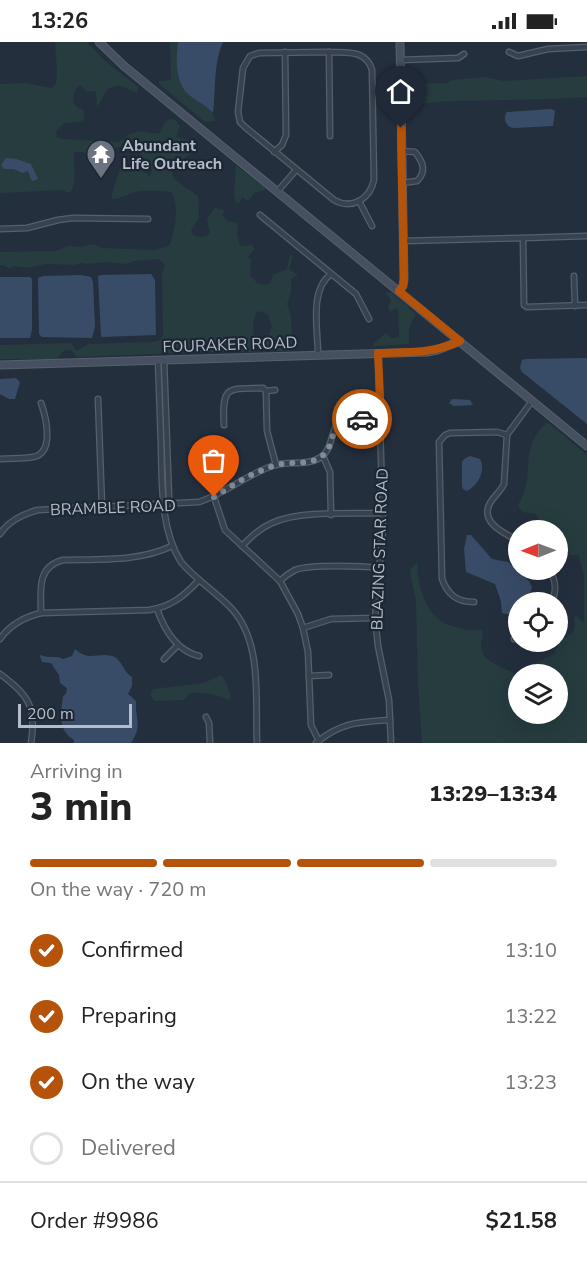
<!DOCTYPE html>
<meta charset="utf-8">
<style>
body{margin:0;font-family:"Nunito Sans",sans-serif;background:#f6f6f6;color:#222;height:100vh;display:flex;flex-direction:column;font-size:22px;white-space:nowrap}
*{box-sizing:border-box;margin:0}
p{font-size:20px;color:#767676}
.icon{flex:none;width:33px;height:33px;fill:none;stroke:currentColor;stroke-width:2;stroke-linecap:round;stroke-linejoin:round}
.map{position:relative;height:701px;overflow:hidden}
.drawer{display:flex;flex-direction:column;background:#fff;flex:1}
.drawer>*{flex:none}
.needle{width:39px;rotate:269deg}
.tools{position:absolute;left:508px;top:478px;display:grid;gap:12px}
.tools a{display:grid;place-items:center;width:60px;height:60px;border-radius:50%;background:#fff;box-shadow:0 6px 24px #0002;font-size:30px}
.scale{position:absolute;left:18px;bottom:15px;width:114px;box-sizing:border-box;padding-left:6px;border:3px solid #b4bcc9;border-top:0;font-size:16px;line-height:21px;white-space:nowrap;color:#b4bcc9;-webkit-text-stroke:4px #1d2633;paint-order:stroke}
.pin{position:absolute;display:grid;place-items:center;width:51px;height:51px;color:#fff;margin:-62px -26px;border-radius:50% 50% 50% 0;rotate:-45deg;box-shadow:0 0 6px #0007}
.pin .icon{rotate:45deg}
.courier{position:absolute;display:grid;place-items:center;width:60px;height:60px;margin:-30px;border:4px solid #b45309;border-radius:50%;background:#fff;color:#222;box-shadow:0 2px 8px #0007}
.summary em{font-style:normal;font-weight:800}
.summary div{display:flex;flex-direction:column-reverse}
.summary{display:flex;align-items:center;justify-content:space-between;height:102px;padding:0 30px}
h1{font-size:39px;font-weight:800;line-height:45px}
.bar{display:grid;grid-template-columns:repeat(4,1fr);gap:9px 6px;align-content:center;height:72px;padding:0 30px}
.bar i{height:8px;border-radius:4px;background:#e0e0e0}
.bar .current{background:#b45309}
.bar p{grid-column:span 4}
.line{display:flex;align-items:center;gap:15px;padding:0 30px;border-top:2px solid #e0e0e0}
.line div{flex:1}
ol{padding:0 30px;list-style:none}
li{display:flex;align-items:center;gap:18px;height:66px}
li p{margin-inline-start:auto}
li .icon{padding:6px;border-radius:50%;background:#b45309;color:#fff;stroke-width:4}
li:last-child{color:#767676}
li i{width:33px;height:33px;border:3px solid #e0e0e0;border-radius:50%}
.status{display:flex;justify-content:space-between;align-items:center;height:42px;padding:0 30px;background:#fff;direction:ltr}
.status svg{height:16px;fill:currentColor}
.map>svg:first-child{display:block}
</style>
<div class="status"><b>13:26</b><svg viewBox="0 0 49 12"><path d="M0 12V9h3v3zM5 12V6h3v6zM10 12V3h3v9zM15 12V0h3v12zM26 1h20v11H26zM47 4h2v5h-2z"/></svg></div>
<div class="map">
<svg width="587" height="701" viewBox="0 0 587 701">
<rect width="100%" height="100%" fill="#242f3e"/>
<!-- green -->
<g fill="#263c3f" fill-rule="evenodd">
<path d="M55 0H87L104 18 138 45 137 51 118 43 108 47 97 65 96 49 87 50 80 43 75 48 73 58 76 64 84 69V78L78 80 64 81 56 89 57 95 62 97 119 100 130 92 140 89 159 92 165 80 170 77 175 78 180 84 176 95 188 98 195 102 189 113 173 125 172 130 174 137 198 154 199 175 191 189C194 196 201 195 207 194L210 190 207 177 215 165 225 169 222 173 228 179 237 181 238 184 237 192 240 204 251 203 255 206 248 215 251 218 250 233C255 240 261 246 270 241L273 233 287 227 290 214 293 213 289 227 298 233 291 237V250L287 262 291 274 292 307 289 309H263L265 294 269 293 272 284 268 273 262 269 256 271C249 287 257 294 256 310H202L76 315 71 308H65L56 317H0V303L71 301 77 309 88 302 152 300 160 298 163 293 162 231 165 224 159 217 134 219 127 222 107 220 87 222 81 221 74 223 46 222 27 226 14 224 10 227 4 223H0V210L56 209 68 204 81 205 94 202 103 206 155 208 169 204C175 190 180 163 171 150 159 149 147 148 136 150 126 152 122 157 112 157V151L120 126 133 123 150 134 152 128C147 119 135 102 122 104 113 106 103 113 94 116L83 110H74C73 122 78 141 70 151L61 148 0 151V42L26 41 51 46 56 42 57 29Z"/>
<path d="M170 0H178L177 8 189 53C201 58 212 65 215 79L205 80 159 42V39L171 38Z"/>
<path d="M587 34V55C543 58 500 58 456 59 440 59 425 62 409 62L408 60V42L447 41 452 38 484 35 504 39Z"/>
<path d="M236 123 265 146V148L254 151 248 159 242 155 240 160 236 161 234 153Z"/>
<path d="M387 250 392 251 416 272C408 287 409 285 409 302L374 304 373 302 386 291 391 296 399 295 398 268 396 266 390 270 388 266 391 258 386 252Z"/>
<path d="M546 381 550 382 587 413V701H422L418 641 416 559 410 531 411 527 417 520C418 540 423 567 441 579 447 583 456 585 463 587 470 589 475 587 482 588 484 595 481 597 481 604 481 621 505 625 515 632L553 612 563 596 573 590 575 586 574 576 577 574 582 580 584 579V536L579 513H571L558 497V489H550L540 479 536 472C529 470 521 473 518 463 538 432 516 410 546 381ZM519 633H558V672H519Z"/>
<path d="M221 633C225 637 230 650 231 655L229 658C215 652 205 650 190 651L184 658 155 659 150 652 153 647 204 641Z"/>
</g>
<!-- water -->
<g fill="#394c67">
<path d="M178 0H223C213 22 216 48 213 71 204 61 194 58 187 51 175 39 176 15 178 0Z"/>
<path d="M551 67 555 69 553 84 514 86C506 86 502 75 507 70Z"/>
<path d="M6 116 16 117 31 122 38 137 32 139 28 129 22 131 14 127H4L1 123Z"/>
<path d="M151 232 155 238 156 293 101 295 98 234 101 233Z"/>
<path d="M81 233 91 235 93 240 95 285 92 296 42 295 39 292 38 236 43 234Z"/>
<path d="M0 235H30L32 237V288L30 296H0Z"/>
<path d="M587 316V382L522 330 520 326 522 318 526 317Z"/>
<path d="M16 336 20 340 15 357H9L0 352V337Z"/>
<path d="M452 357 470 358 473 363 454 364 449 361Z"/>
<path d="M470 414 480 417C486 429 478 443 467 449L463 447 462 444V420L464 417Z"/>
<path d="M467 493H471L492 517 508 520 529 539 532 545 527 561H519V569L511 573 502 571 501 559 495 542 466 530 464 507Z"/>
<path d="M75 607C89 620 97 610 112 614 123 618 123 630 132 635V644L128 652 136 659C135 680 143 682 131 701H74V698C57 688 61 670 63 654L66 652 67 646 60 641 59 633 51 621 42 620 40 614 41 613C49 617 56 613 63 617L72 614Z"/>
</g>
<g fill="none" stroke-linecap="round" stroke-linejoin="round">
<!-- street casing -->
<g stroke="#565f6c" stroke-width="7">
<g id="street">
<path d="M329 10C346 11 366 7 372 28L374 138C370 157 352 168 334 158L245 85 240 80 238 70 243 26 250 14 259 11Z"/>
<path d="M329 10 330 94"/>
<path d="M509 10 518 14 548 7 587 5"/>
<path d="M400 18 458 16 464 12"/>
<path d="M402 109 415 110C423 120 427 129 417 139L402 141"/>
<path d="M274 110 282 103 286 93 285 10"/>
<path d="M277 150 296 128"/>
<path d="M359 159 372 184"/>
<path d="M260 173 356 252 369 277"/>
<path d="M0 187 27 186 58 178 73 176 148 177"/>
<path d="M587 194 523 196 524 263 527 265 587 263"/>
<path d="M403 199 523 196"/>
<path d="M574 234 575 264"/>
<path d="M378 311 383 486 375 576 378 604 389 658 391 701"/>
<path d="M318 313C318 288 309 248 331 232"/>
<path d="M158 318C159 346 160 374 161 402 162 440 160 487 181 520 196 538 216 550 232 567 263 601 255 658 257 701"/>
<path d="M164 318 169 456 165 463"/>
<path d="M266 349 267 389 276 423"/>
<path d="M98 357 102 465"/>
<path d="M224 383C222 343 227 347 263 346L266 349 275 348"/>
<path d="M323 414 330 430 331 473"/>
<path d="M0 417C11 416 23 417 33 415 55 411 46 375 41 361"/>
<path d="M214 455 225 488 280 539 298 572 303 586 308 610 311 683 319 699"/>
<path d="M0 492C9 478 23 472 38 468L199 460C226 451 247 432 275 423 290 419 308 424 321 415 334 406 329 388 341 379L381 377"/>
<path d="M519 499C506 492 479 481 490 461 494 454 500 450 504 442L507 393 532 359"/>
<path d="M242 504C251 495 260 486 272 481 300 468 352 472 384 471"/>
<path d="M549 528C557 539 556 549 552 561"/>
<path d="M280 539C284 535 289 531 295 528 310 522 363 524 380 526"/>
<path d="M474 560C457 560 448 553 442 537L439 400 445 393 450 391 497 390 507 393"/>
<path d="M157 567C164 587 177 609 199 614"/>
<path d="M41 571C41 549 36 525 63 518 100 517 138 520 172 504"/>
<path d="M303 586 331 577 375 576"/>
<path d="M0 597C10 583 24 575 41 571L149 568C171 565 184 554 199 538"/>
<path d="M514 597H519"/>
<path d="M164 617 178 603"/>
<path d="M0 632C28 652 37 665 31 701"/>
<path d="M309 634 329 633"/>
<path d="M206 675 209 681 210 701"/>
<path d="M316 701C341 680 359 680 390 678"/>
</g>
</g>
<!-- secondary casing -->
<g stroke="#565f6c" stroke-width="9">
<g id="secondary">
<path d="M99 0 124 24 587 404"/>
<path d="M399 249 403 244 404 237 400 0"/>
<path d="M0 323 427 310 437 308 460 299"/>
</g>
</g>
<!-- street -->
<use href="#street" stroke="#38414e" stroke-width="4.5"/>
<!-- secondary -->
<use href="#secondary" stroke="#465061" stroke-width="7"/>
</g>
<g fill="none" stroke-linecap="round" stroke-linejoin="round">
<!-- done -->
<path stroke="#828b98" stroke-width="6" stroke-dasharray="0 10.8" d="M214 455C234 442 253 430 277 423 291 419 310 424 322 414 333 406 331 391 338 381L344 378 362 377"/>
<!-- route -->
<path stroke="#b45309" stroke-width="8" d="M362 377H381L378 311C408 310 432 312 460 299L399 249 403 244 404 237 401 86"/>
</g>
<!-- icons -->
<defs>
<g id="temple-pin" transform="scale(1.5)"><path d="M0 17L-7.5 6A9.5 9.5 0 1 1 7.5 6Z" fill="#6b7280" stroke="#1d2633"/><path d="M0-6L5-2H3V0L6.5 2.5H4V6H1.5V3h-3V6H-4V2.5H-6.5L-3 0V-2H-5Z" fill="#fff"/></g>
</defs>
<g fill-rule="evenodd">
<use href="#temple-pin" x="101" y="112"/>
</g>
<g text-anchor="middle" stroke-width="4.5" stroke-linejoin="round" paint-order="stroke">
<!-- poi labels -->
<g font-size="16" font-weight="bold" fill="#b4bcc9" stroke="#1d2633" text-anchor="start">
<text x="122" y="109">Abundant<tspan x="122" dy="18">Life Outreach</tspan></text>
</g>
<!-- street labels -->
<g font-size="16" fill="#b4bcc9" stroke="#1d2633">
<text transform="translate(230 302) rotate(-2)" y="6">FOURAKER ROAD</text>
<text transform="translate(113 465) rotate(-2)" y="6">BRAMBLE ROAD</text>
<text transform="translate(379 507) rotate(-88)" y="6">BLAZING STAR ROAD</text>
</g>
</g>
</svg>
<div class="tools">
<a><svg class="needle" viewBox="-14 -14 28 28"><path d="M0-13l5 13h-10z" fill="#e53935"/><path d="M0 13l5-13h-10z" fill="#767676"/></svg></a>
<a><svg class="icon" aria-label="locate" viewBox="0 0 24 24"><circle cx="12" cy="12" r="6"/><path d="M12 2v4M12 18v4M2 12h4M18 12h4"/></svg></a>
<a><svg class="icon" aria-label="layers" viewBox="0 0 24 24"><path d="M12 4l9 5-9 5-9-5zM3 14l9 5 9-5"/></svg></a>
</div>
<div class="scale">200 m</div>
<div class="pin" style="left:214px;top:455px;background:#ea580c"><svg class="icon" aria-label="bag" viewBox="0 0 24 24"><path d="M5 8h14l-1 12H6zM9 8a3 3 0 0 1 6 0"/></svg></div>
<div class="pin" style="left:401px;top:86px;background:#1f2937"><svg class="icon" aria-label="home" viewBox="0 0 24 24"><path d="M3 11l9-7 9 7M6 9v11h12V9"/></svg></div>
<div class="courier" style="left:362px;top:377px"><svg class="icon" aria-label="car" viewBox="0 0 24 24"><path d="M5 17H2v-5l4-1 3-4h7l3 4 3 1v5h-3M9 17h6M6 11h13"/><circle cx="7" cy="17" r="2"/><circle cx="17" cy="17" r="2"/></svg></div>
</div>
<section class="drawer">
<div class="summary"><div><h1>3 min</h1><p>Arriving in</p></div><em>13:29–13:34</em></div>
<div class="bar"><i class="current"></i><i class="current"></i><i class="current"></i><i></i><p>On the way · 720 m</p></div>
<ol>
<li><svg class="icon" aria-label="check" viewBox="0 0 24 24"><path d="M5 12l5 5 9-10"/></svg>Confirmed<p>13:10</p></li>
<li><svg class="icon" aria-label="check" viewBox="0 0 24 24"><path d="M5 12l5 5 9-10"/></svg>Preparing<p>13:22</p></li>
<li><svg class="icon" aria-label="check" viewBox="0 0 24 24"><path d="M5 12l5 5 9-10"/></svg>On the way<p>13:23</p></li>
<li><i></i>Delivered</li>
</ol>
<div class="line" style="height:78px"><div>Order #9986</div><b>$21.58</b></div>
</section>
